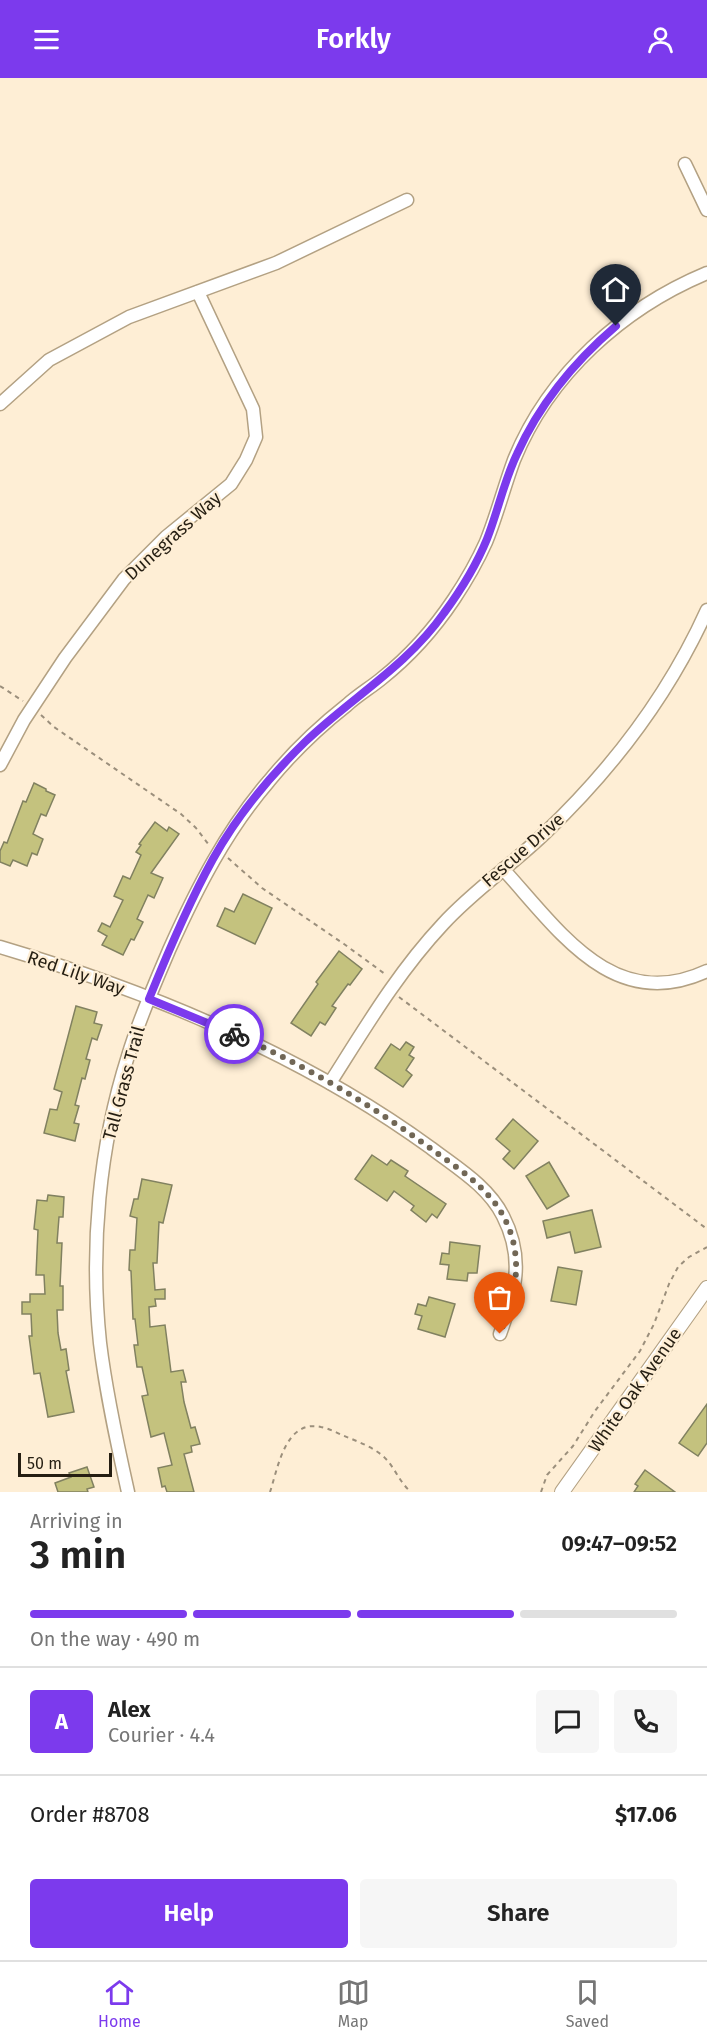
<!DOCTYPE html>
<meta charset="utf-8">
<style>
body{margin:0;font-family:"Fira Sans",sans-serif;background:#f6f6f6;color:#222;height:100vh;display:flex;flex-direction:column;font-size:22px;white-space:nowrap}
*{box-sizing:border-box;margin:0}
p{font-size:20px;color:#767676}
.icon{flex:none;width:33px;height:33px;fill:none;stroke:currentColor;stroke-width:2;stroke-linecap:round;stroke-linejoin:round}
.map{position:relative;height:1414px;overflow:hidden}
.sheet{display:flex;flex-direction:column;background:#fff;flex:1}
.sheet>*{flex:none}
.scale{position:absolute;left:18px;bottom:15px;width:94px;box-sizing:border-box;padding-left:6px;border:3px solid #251e12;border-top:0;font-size:16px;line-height:21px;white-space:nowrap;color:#251e12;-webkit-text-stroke:4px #feeed5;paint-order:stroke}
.pin{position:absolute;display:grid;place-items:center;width:51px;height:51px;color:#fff;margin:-62px -26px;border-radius:50% 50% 50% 0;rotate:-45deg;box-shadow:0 0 6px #0007}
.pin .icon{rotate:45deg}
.courier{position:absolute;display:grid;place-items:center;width:60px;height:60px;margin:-30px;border:4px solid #7c3aed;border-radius:50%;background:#fff;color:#222;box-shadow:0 2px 8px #0007}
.summary em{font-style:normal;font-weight:600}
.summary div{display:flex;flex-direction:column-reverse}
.summary{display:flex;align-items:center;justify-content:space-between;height:102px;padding:0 30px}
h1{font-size:39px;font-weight:600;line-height:45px}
.bar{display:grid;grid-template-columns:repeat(4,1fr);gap:9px 6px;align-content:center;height:72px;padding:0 30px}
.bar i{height:8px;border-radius:4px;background:#e0e0e0}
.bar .on{background:#7c3aed}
.bar p{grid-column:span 4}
.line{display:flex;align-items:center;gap:15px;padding:0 30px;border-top:2px solid #e0e0e0}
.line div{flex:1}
.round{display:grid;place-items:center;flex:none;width:63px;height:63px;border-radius:6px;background:#f6f6f6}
.button{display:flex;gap:12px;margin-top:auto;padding:12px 30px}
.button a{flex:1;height:69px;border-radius:6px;background:#7c3aed;color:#fff;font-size:24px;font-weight:600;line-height:69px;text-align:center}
.button a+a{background:#f6f6f6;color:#222}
header{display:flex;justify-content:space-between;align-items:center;height:78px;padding:0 30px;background:#7c3aed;color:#fff;font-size:27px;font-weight:600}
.tab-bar{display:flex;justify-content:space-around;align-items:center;height:84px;border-top:2px solid #e0e0e0;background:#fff;font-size:16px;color:#767676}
.tab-bar a{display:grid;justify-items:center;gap:3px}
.tab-bar .on{color:#7c3aed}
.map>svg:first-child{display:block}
</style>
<header><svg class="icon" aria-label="menu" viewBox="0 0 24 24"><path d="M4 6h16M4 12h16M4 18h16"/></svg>Forkly<svg class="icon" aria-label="person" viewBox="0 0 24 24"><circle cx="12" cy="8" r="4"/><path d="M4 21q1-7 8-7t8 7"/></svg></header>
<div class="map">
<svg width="707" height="1414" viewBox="0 0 707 1414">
<rect width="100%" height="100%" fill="#feeed5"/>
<!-- building -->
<g fill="#c4c27e" stroke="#818160" stroke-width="1.5">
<path d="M34 705 46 711V713L55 717 46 738 41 736 33 756 43 761 37 777 32 775 27 788 13 782 10 788 0 784V773L4 764 7 765 23 723 26 724Z"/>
<path d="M155 744 167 753 169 749 179 756 151 795 163 800 154 820 148 817 137 841 143 844 134 862 131 861 123 877 102 867 107 858 98 853 102 845 110 849 123 822 114 818 123 798 130 801 141 777 136 774 141 767 139 766Z"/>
<path d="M243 816 272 830 255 866 217 848 225 830 234 834Z"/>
<path d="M339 873 362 891 350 907 348 906 332 928 336 930 325 947 320 944 311 958 291 945 318 906 316 904Z"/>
<path d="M76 928 97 934 94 945 102 947 97 962 92 960 86 981 90 982 85 1001 82 1000 75 1027 79 1028 74 1045 79 1046 75 1063 44 1055 50 1031 57 1032 62 1014 54 1011Z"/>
<path d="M406 964 414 969 409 977 414 980 406 992 412 997 403 1009 375 990 391 966 400 972Z"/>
<path d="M513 1041 538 1063 514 1091 503 1081 510 1073 496 1061Z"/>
<path d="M372 1077 387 1087 391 1082 408 1093 405 1098 446 1126 437 1140 432 1136 426 1144 411 1132 414 1128 394 1113 387 1123 355 1101Z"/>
<path d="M549 1084 569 1118 547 1131 526 1098Z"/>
<path d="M142 1101 172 1107 163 1145 159 1144 157 1185H153L155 1212 165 1211V1221H155L156 1228 149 1229 150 1249 165 1247 171 1294 183 1292 186 1304H181L184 1324 191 1350 195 1349 200 1366 191 1368 192 1374 184 1376 194 1414H167L165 1408 162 1409 158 1390 172 1387 164 1355 151 1359 142 1318 148 1317 142 1289H137L134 1267H138L135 1241H133L131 1193 129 1192 130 1172H135L137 1140 130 1138 134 1121H138Z"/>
<path d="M48 1117 64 1119 63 1139H59L57 1165H62L60 1208H63V1232H57L58 1255 61 1272 66 1271 69 1292 66 1293 74 1334 48 1339 40 1295 34 1296 29 1258H32L31 1236H22V1224H30V1216H45L44 1197H36L38 1152 34 1151 37 1122 47 1123Z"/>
<path d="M592 1132 601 1169 575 1175 570 1154 547 1160 543 1143Z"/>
<path d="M450 1164 480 1168 477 1195H468L467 1203 447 1201 449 1187 440 1186 442 1175 449 1176Z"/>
<path d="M558 1189 582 1193 576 1227 551 1223Z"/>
<path d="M429 1219 455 1226 445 1259 418 1251 422 1238 415 1236 418 1226 426 1228Z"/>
<path d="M707 1326V1365L698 1378 679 1365Z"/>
<path d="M87 1389 94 1409 87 1411 88 1414H58L55 1405 71 1399 69 1395Z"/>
<path d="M645 1392 675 1414H634L638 1408 635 1406Z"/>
</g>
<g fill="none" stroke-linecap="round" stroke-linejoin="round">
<!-- minor casing -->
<g stroke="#b3a183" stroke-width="15">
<g id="minor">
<path d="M685 86 707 132"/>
<path d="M0 326 49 282 129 239 276 185 407 122"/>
<path d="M0 687 24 642 65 580 124 501 166 459 231 406 246 382 256 359 253 331 198 214"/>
<path d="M503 791C558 851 613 937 707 893"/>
<path d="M0 869C152 914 302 976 431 1070 457 1090 488 1108 503 1138 525 1181 515 1214 500 1256"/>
<path d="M330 1005C365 950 398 894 443 846 474 812 512 787 545 755 611 692 669 616 707 532"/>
<path d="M128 1414C117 1365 106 1315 100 1265 90 1170 99 1069 128 978 139 941 155 905 170 870 197 810 226 753 269 703 292 675 319 649 347 627 358 617 370 610 381 601 410 578 434 551 454 521 466 503 477 484 486 464 497 437 504 409 514 382 549 296 623 230 707 195"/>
</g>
</g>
<!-- tertiary casing -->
<g stroke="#b3a183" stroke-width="16">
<path id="tertiary" d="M562 1414 707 1210"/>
</g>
<!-- path -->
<g stroke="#9b8f7c" stroke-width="2" stroke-dasharray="4.5 4.5" stroke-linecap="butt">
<path d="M0 608 23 623"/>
<path d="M41 637 54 649 181 736 196 750 209 767"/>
<path d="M228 780 262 810 344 866 385 896"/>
<path d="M399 919 707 1151"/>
<path d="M270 1414C278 1390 285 1341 321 1349 328 1350 335 1354 342 1357 356 1363 371 1368 383 1378 395 1389 399 1404 411 1414"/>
<path d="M541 1414 547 1397 573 1368 595 1333 640 1273 654 1246 669 1206 678 1189 689 1179 707 1169"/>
</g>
<!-- minor -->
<use href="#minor" stroke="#fff" stroke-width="12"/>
<!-- tertiary -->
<use href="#tertiary" stroke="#fff" stroke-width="14"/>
</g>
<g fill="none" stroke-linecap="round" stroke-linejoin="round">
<!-- done -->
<path stroke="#716756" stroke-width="6" stroke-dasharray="0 10.8" d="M234 956C305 987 372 1027 434 1073 452 1086 472 1099 487 1116 499 1128 507 1143 512 1159 522 1196 512 1222 500 1256"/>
<!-- route -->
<path stroke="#7c3aed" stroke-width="8" d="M234 956 149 921C168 874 188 826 213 781 237 738 270 698 305 664 351 620 407 588 444 535 461 512 476 488 487 461 498 433 504 403 517 376 540 325 574 284 616 248"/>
</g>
<g text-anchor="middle" stroke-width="4.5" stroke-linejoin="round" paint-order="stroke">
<!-- street labels -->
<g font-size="18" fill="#251e12" stroke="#feeed5">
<text transform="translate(173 458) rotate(-42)" y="6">Dunegrass Way</text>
<text transform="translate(523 772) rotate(-41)" y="6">Fescue Drive</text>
<text transform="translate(76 895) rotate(19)" y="6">Red Lily Way</text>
<text transform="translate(124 1005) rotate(-75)" y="6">Tall Grass Trail</text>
<text transform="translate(635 1312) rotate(-55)" y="6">White Oak Avenue</text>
</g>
</g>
</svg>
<div class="scale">50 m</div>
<div class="pin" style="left:500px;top:1256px;background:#ea580c"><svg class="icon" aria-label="bag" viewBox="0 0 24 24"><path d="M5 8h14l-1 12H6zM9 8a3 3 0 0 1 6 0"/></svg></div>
<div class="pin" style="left:616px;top:248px;background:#1f2937"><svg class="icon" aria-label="home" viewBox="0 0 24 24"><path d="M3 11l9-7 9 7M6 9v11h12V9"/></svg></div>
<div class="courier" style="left:234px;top:956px"><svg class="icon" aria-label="bike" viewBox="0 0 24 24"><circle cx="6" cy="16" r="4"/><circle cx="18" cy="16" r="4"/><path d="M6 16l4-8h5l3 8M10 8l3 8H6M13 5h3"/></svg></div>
</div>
<section class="sheet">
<div class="summary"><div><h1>3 min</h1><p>Arriving in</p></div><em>09:47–09:52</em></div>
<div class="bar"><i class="on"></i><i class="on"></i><i class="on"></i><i></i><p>On the way · 490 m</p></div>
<div class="line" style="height:108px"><b class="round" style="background:#7c3aed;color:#fff">A</b><div><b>Alex</b><p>Courier · 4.4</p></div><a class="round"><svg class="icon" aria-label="chat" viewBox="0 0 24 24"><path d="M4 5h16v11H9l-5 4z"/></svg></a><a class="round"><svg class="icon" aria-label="phone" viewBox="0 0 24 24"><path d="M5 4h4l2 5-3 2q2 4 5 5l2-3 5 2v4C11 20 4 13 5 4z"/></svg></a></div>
<div class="line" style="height:78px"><div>Order #8708</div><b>$17.06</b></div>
<div class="button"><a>Help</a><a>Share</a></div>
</section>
<nav class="tab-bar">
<a class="on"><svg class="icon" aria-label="home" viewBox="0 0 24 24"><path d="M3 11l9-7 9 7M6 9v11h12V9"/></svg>Home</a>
<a><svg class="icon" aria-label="map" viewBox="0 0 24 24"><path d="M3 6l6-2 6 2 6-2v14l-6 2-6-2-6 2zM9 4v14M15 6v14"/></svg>Map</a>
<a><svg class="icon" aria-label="saved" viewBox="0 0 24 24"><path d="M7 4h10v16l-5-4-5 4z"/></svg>Saved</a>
</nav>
